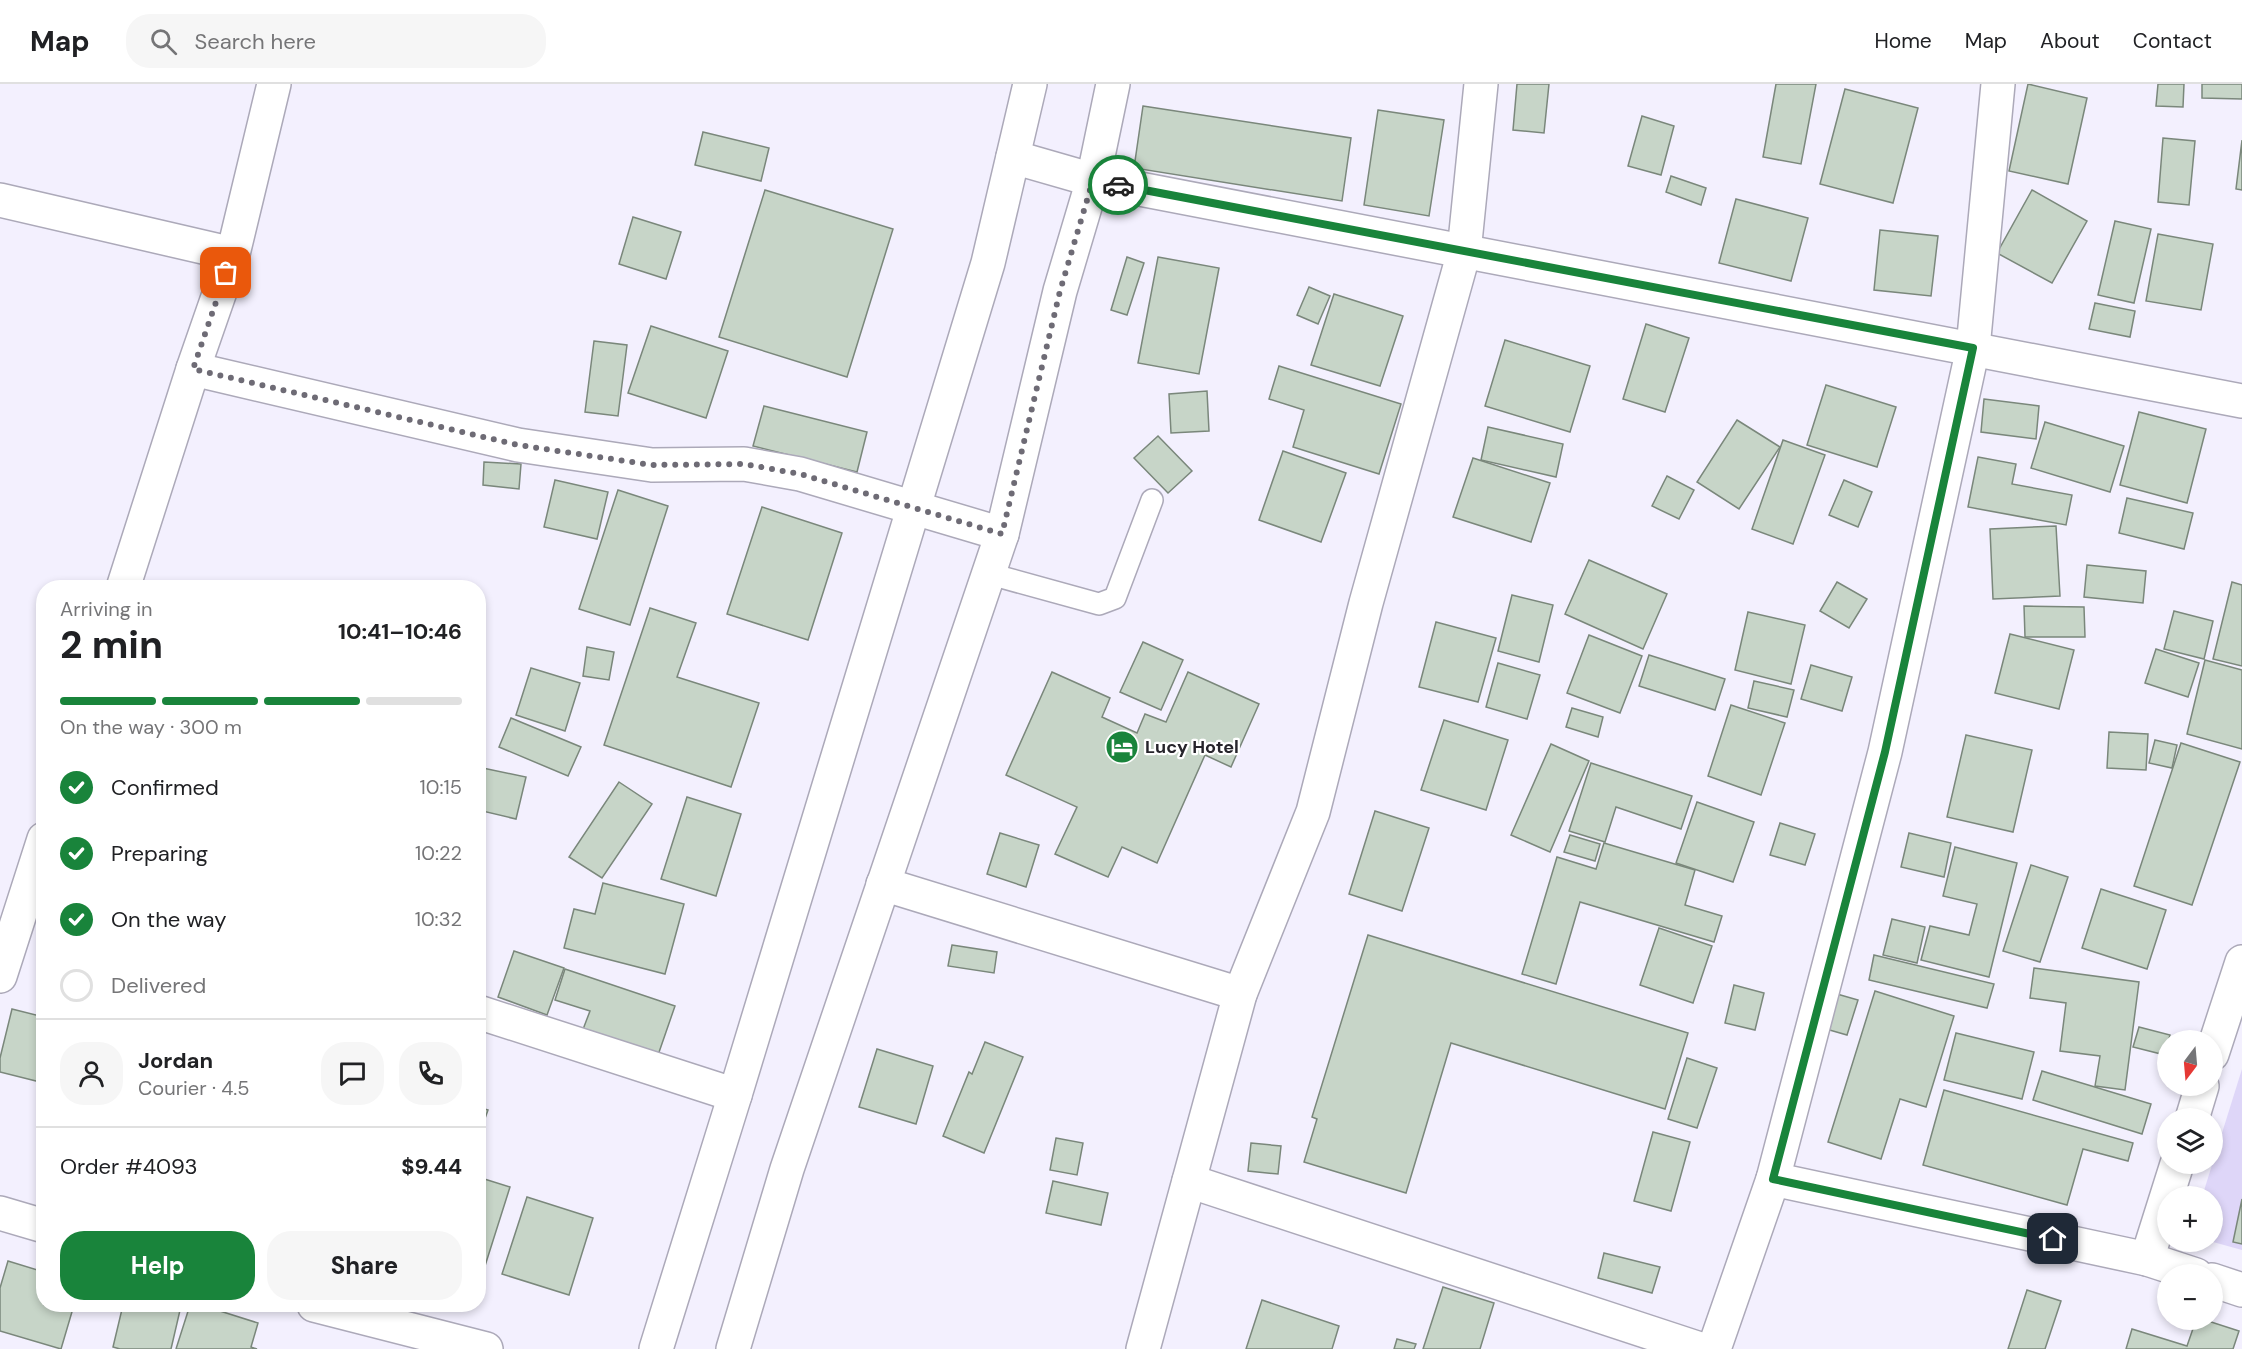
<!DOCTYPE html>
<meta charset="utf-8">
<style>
body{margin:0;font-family:"DM Sans",sans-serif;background:#f6f6f6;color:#202124;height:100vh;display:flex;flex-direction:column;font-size:22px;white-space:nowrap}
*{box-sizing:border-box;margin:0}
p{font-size:20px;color:#757577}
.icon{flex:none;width:33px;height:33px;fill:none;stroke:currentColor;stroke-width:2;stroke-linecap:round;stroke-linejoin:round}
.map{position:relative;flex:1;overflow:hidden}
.side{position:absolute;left:36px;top:496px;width:450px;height:732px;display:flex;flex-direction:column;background:#fff;border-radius:24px;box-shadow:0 3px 9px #0003}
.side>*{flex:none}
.needle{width:39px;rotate:196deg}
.tools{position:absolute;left:2157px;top:946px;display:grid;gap:12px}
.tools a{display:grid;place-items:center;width:66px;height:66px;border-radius:50%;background:#fff;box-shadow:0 3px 9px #0003;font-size:30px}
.pin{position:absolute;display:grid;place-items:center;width:51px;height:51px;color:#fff;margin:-26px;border-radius:12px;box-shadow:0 3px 9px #0006}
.courier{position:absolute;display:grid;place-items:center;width:60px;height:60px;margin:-30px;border:4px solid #19843b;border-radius:50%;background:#fff;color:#222;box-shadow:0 2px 8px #0007}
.head em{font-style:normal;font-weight:700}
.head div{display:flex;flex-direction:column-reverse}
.head{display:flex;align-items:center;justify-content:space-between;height:102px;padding:0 24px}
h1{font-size:39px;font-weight:700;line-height:45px}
.bar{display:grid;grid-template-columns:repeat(4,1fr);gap:9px 6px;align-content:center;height:72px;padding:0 24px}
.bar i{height:8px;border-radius:4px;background:#e0e0e0}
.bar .on{background:#19843b}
.bar p{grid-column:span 4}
.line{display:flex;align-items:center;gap:15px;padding:0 24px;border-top:2px solid #e0e0e0}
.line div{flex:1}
.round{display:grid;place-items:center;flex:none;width:63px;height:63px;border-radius:24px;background:#f6f6f6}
ol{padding:0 24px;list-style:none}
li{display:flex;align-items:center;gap:18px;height:66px}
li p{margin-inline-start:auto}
li .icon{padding:6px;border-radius:50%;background:#19843b;color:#fff;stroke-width:4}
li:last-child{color:#757577}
li i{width:33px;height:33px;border:3px solid #e0e0e0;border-radius:50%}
.cta{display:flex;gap:12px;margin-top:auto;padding:12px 24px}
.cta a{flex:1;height:69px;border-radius:24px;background:#19843b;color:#fff;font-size:24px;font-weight:700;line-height:69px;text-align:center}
.cta a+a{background:#f6f6f6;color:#202124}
header{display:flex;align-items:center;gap:36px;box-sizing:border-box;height:84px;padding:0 30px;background:#fff;border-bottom:2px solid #e0e0e0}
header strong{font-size:28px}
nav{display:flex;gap:33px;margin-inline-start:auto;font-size:21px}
.search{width:420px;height:54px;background:#f6f6f6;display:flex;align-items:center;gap:15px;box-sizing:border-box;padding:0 21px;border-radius:24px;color:#757577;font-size:22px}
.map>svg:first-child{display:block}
</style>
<header>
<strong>Map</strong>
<div class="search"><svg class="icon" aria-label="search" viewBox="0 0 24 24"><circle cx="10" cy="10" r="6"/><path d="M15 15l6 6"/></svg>Search here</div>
<nav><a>Home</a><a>Map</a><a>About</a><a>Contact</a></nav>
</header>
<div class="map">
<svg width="2242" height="1265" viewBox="0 0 2242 1265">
<rect width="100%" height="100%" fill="#f3f0fe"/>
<!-- green -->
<path fill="#ded6f8" d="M2242 985V1166L2213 1158 2212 1113H2202Z"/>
<!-- building -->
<g fill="#c7d5c8" stroke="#7a877b" stroke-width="1.5">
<path d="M1517 0H1549L1544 49 1513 46Z"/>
<path d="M1776 0H1816L1801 80 1763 73Z"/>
<path d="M2028 0 2087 14 2068 100 2009 87Z"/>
<path d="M2158 0H2184L2183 23 2156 22Z"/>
<path d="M2202 0H2242V15L2202 14Z"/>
<path d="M1845 5 1918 24 1893 119 1820 100Z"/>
<path d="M1143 22 1351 54 1342 117 1134 84Z"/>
<path d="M1378 26 1444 36 1429 132 1364 121Z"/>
<path d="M1642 32 1674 42 1661 91 1628 82Z"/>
<path d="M703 48 769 64 761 97 695 81Z"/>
<path d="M2163 54 2195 57 2189 121 2158 118Z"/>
<path d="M2242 56V106L2236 105Z"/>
<path d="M1671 92 1706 104 1701 121 1666 108Z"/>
<path d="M765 106 893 145 847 293 719 253Z"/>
<path d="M2032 106 2087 137 2052 199 1997 169Z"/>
<path d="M1736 115 1808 134 1791 197 1719 179Z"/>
<path d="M633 133 681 148 666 195 619 180Z"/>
<path d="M2115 137 2151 145 2134 219 2098 211Z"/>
<path d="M1880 146 1938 152 1931 212 1874 206Z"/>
<path d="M2158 150 2213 160 2201 226 2146 217Z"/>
<path d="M1127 173 1144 179 1127 231 1111 226Z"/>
<path d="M1158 173 1219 184 1199 290 1138 279Z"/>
<path d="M1309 203 1330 212 1318 240 1297 231Z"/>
<path d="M1334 210 1403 232 1380 302 1311 281Z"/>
<path d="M2095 219 2135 227 2130 253 2089 245Z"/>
<path d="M1646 240 1689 254 1665 328 1623 315Z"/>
<path d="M651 242 728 267 706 334 628 309Z"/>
<path d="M1505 256 1590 282 1570 348 1485 322Z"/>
<path d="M594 257 627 261 618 332 585 328Z"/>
<path d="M1279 282 1401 320 1379 390 1293 363 1304 326 1269 315Z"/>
<path d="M1826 301 1896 323 1877 383 1807 361Z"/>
<path d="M1207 307 1209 347 1171 349 1169 310Z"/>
<path d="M1984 315 2039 322 2036 355 1981 348Z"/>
<path d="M764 322 867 348 857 388 753 362Z"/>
<path d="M2139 328 2206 345 2187 419 2120 401Z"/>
<path d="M1737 336 1780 363 1739 425 1697 398Z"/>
<path d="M2045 338 2124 362 2110 408 2031 384Z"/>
<path d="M1488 343 1563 360 1556 393 1481 376Z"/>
<path d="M1158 352 1192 387 1168 409 1134 374Z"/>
<path d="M1783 356 1825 371 1793 460 1752 445Z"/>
<path d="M1283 367 1346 389 1321 458 1259 436Z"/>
<path d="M1978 373 2016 380 2012 400 2072 411 2066 441 1968 423Z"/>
<path d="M1473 374 1550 399 1531 458 1453 433Z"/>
<path d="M484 378 521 380 519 405 483 401Z"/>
<path d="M1667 392 1694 406 1679 435 1652 422Z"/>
<path d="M555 396 608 408 597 455 544 443Z"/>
<path d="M1844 396 1872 408 1858 443 1829 431Z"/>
<path d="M618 406 668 422 630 541 579 525Z"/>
<path d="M2127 414 2193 429 2184 465 2119 449Z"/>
<path d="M762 423 842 449 808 556 727 530Z"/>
<path d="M2056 442 2060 512 1993 515 1990 445Z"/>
<path d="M1589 476 1667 510 1643 565 1565 530Z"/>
<path d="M2087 481 2146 487 2143 519 2084 513Z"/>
<path d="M1837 498 1867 515 1849 544 1820 527Z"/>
<path d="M2232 498 2242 501V582L2213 575Z"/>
<path d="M1512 511 1553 521 1539 578 1498 567Z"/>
<path d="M2024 522 2084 523 2085 553H2025Z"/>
<path d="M650 524 696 539 677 593 759 619 731 703 604 661Z"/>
<path d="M2174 527 2213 537 2204 575 2164 565Z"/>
<path d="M1748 528 1805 541 1791 600 1735 586Z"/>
<path d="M1436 538 1496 554 1478 618 1419 603Z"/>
<path d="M2010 550 2074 566 2059 625 1995 609Z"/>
<path d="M1589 551 1642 572 1620 629 1567 609Z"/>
<path d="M1143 558 1183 576 1161 626 1120 608Z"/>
<path d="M587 563 614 568 609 596 583 592Z"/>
<path d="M2156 565 2199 579 2188 613 2145 599Z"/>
<path d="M1649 571 1725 595 1715 626 1639 602Z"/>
<path d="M2205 576 2242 586V665L2187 650Z"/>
<path d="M1498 579 1540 591 1527 635 1486 623Z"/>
<path d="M1811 581 1852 593 1842 627 1801 615Z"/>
<path d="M531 584 580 599 565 647 516 631Z"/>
<path d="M1052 588 1110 614 1102 633 1137 649 1145 630 1166 638 1188 588 1259 620 1231 683 1205 671 1157 779 1122 763 1108 793 1055 770 1077 723 1006 691Z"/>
<path d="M1754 597 1794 606 1787 633 1748 624Z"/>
<path d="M1731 621 1785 639 1761 711 1708 692Z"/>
<path d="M1572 624 1603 633 1598 653 1566 643Z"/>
<path d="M511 634 581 663 568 692 499 663Z"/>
<path d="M1444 636 1508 656 1486 726 1421 706Z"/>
<path d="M2109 648 2148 650 2146 686 2107 684Z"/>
<path d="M1966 651 2032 666 2013 748 1947 733Z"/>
<path d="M2155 656 2177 661 2172 684 2149 679Z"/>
<path d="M2181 659 2240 678 2192 821 2134 802Z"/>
<path d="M1551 660 1589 677 1550 768 1511 751Z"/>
<path d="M1591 679 1692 712 1681 745 1616 723 1605 758 1569 747Z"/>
<path d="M478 683 526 693 516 735 478 726Z"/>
<path d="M619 698 652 720 602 794 569 773Z"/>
<path d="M687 713 741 730 716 812 661 795Z"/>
<path d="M1697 718 1754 738 1733 798 1676 779Z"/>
<path d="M1375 727 1429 744 1402 827 1349 810Z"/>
<path d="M1780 739 1815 750 1805 781 1770 771Z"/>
<path d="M1000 749 1039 761 1026 803 987 790Z"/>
<path d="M1909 749 1951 759 1944 793 1901 783Z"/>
<path d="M1570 751 1600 760 1595 777 1564 768Z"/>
<path d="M1604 759 1695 786 1685 821 1722 832 1714 858 1580 818 1556 900 1522 890 1557 773 1596 785Z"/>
<path d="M1955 763 2017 779 1989 893 1921 876 1930 842 1969 851 1977 820 1943 812Z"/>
<path d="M2031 781 2068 793 2040 878 2003 867Z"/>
<path d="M603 799 684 820 665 890 564 864 574 825 595 830Z"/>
<path d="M2101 805 2166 826 2147 885 2082 864Z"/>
<path d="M1892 835 1925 843 1917 879 1883 871Z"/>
<path d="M1659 844 1712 862 1693 919 1640 901Z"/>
<path d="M1368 851 1688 949 1665 1025 1451 959 1406 1109 1304 1078 1317 1035 1312 1033Z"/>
<path d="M952 861 997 868 994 889 948 882Z"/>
<path d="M514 867 564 884 547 931 498 913Z"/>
<path d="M1874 871 1994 900 1987 924 1869 896Z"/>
<path d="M2034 884 2139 898 2125 1006 2095 1002 2100 972 2060 967 2066 919 2030 914Z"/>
<path d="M565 885 675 922 657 974 582 948 590 927 555 916Z"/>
<path d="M1734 901 1764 909 1755 946 1725 939Z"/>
<path d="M1875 907 1954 932 1926 1023 1900 1015 1881 1075 1828 1058Z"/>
<path d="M1837 910 1858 916 1847 951 1826 945Z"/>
<path d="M12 925 44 933V999L0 988V974Z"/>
<path d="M2139 943 2170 951 2165 971 2133 963Z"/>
<path d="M1956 949 2034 968 2022 1015 1944 996Z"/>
<path d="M985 958 1023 973 984 1069 943 1052 969 988 972 990Z"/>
<path d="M877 965 933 982 916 1040 859 1023Z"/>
<path d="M1687 974 1717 984 1697 1044 1668 1035Z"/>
<path d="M2042 987 2151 1020 2142 1050 2033 1016Z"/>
<path d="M1944 1006 2133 1059 2128 1077 2083 1065 2067 1121 1923 1081Z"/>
<path d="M478 1023 488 1026 478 1054Z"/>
<path d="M1653 1048 1690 1058 1671 1127 1634 1117Z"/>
<path d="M1056 1054 1083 1059 1077 1091 1050 1086Z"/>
<path d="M1251 1059 1281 1062 1278 1090 1248 1087Z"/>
<path d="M478 1093 510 1103 478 1204Z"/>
<path d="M1053 1097 1108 1109 1101 1141 1046 1129Z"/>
<path d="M527 1113 593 1134 569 1211 502 1190Z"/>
<path d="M2242 1115V1160L2233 1158Z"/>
<path d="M1604 1169 1660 1183 1652 1209 1598 1194Z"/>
<path d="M8 1177 44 1188V1221H74L61 1265 0 1247V1204Z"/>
<path d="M1443 1203 1494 1219 1480 1265H1423Z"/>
<path d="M2027 1206 2061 1217 2045 1265H2008Z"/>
<path d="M1262 1216 1339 1242 1332 1265H1246Z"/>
<path d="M123 1221 181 1222 171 1265H120L113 1263Z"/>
<path d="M190 1221H201L258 1239 251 1263 257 1265H176Z"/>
<path d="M2196 1236H2205L2239 1247 2233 1265H2126L2132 1245 2187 1262Z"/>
<path d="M1397 1255 1416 1260 1414 1265H1394Z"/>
</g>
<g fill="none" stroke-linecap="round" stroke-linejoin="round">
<!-- lane casing -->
<g stroke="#aca9b9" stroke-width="24">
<path id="lane" d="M990 490 1099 520 1115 514 1152 416"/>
</g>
<!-- street casing -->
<g stroke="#aca9b9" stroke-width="36">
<g id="street">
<path d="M1013 73 1093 96 2242 317"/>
<path d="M0 116 233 170"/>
<path d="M193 285 518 361 652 381 744 380 800 390 1002 450"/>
<path d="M123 504 193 285 233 170 274 0"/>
<path d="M883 800 1240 910"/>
<path d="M0 892 44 755"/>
<path d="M478 928 735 1011"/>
<path d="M2212 970 2242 878"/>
<path d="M2192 1035 2202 1002"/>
<path d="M1773 1095 2147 1175 2196 1191"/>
<path d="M1189 1097 1700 1265"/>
<path d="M0 1129 44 1142"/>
<path d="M2147 1175 2177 1080"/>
<path d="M2212 1196 2242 1206"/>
<path d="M314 1221 486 1265"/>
<path d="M1143 1265 1240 910 1313 728 1366 519 1464 168 1481 0"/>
<path d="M1714 1265 1773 1095 1885 668 1973 264 1998 0"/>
</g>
</g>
<!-- highway casing -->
<g stroke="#aca9b9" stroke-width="36">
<g id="highway">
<path d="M656 1265 735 1011 988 179 1030 0"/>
<path d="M733 1265 787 1085 1002 450 1060 207 1093 96 1113 0"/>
</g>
</g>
<!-- lane -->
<use href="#lane" stroke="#fff" stroke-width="21"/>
<!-- street -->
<use href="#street" stroke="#fff" stroke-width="33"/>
<!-- highway -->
<use href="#highway" stroke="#fff" stroke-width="33"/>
</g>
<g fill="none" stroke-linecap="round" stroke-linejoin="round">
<!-- done -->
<path stroke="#6e6b75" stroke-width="6" stroke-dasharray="0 10.8" d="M226 189 193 285 518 361 652 381 744 380 800 390 1002 450 1060 207 1093 96 1118 101"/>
<!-- route -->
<path stroke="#19843b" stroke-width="8" d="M1118 101 1973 264 1885 668 1773 1095 2053 1155"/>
</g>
<!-- icons -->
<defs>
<g id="hotel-disc" transform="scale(1.725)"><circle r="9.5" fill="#19843b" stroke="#fff"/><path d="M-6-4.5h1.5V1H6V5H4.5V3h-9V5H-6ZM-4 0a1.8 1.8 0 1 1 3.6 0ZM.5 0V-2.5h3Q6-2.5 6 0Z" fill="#fff"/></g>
</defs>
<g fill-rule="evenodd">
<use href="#hotel-disc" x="1122" y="663"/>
</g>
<g text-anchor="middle" stroke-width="4.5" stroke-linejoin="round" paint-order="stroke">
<!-- poi labels -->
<g font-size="18" font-weight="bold" fill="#26242b" stroke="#fff" text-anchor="start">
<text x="1145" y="669">Lucy Hotel</text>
</g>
</g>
</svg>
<div class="tools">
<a><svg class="needle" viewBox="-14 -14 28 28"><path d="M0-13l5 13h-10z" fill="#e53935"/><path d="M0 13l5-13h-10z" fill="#757577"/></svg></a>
<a><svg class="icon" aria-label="layers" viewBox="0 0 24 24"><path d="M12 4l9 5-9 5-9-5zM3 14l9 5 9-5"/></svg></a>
<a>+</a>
<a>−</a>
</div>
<div class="pin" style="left:226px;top:189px;background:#ea580c"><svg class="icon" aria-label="bag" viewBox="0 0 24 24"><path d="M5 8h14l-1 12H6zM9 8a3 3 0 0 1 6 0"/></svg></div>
<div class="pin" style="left:2053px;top:1155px;background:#1f2937"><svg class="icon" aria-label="home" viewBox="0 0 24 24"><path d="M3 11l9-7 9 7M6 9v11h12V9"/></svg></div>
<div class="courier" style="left:1118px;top:101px"><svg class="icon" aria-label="car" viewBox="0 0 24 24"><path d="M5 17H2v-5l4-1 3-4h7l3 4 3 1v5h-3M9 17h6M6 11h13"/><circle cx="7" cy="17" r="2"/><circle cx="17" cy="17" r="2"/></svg></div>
<section class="side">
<div class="head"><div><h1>2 min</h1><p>Arriving in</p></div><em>10:41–10:46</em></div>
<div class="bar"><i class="on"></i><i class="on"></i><i class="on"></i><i></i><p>On the way · 300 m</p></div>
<ol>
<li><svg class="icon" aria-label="check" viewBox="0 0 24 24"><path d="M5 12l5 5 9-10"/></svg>Confirmed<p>10:15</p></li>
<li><svg class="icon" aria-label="check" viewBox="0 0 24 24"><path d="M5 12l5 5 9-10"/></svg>Preparing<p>10:22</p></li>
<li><svg class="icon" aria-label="check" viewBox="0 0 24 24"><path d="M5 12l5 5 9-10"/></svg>On the way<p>10:32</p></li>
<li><i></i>Delivered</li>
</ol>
<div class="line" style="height:108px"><a class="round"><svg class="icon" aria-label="person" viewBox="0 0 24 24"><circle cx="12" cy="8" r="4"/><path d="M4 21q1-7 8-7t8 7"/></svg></a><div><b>Jordan</b><p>Courier · 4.5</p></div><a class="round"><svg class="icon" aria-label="chat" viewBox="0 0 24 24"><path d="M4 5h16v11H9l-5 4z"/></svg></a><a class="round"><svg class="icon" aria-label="phone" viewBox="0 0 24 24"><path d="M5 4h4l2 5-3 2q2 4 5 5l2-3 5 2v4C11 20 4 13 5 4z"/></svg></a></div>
<div class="line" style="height:78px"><div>Order #4093</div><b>$9.44</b></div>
<div class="cta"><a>Help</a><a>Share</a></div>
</section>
</div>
